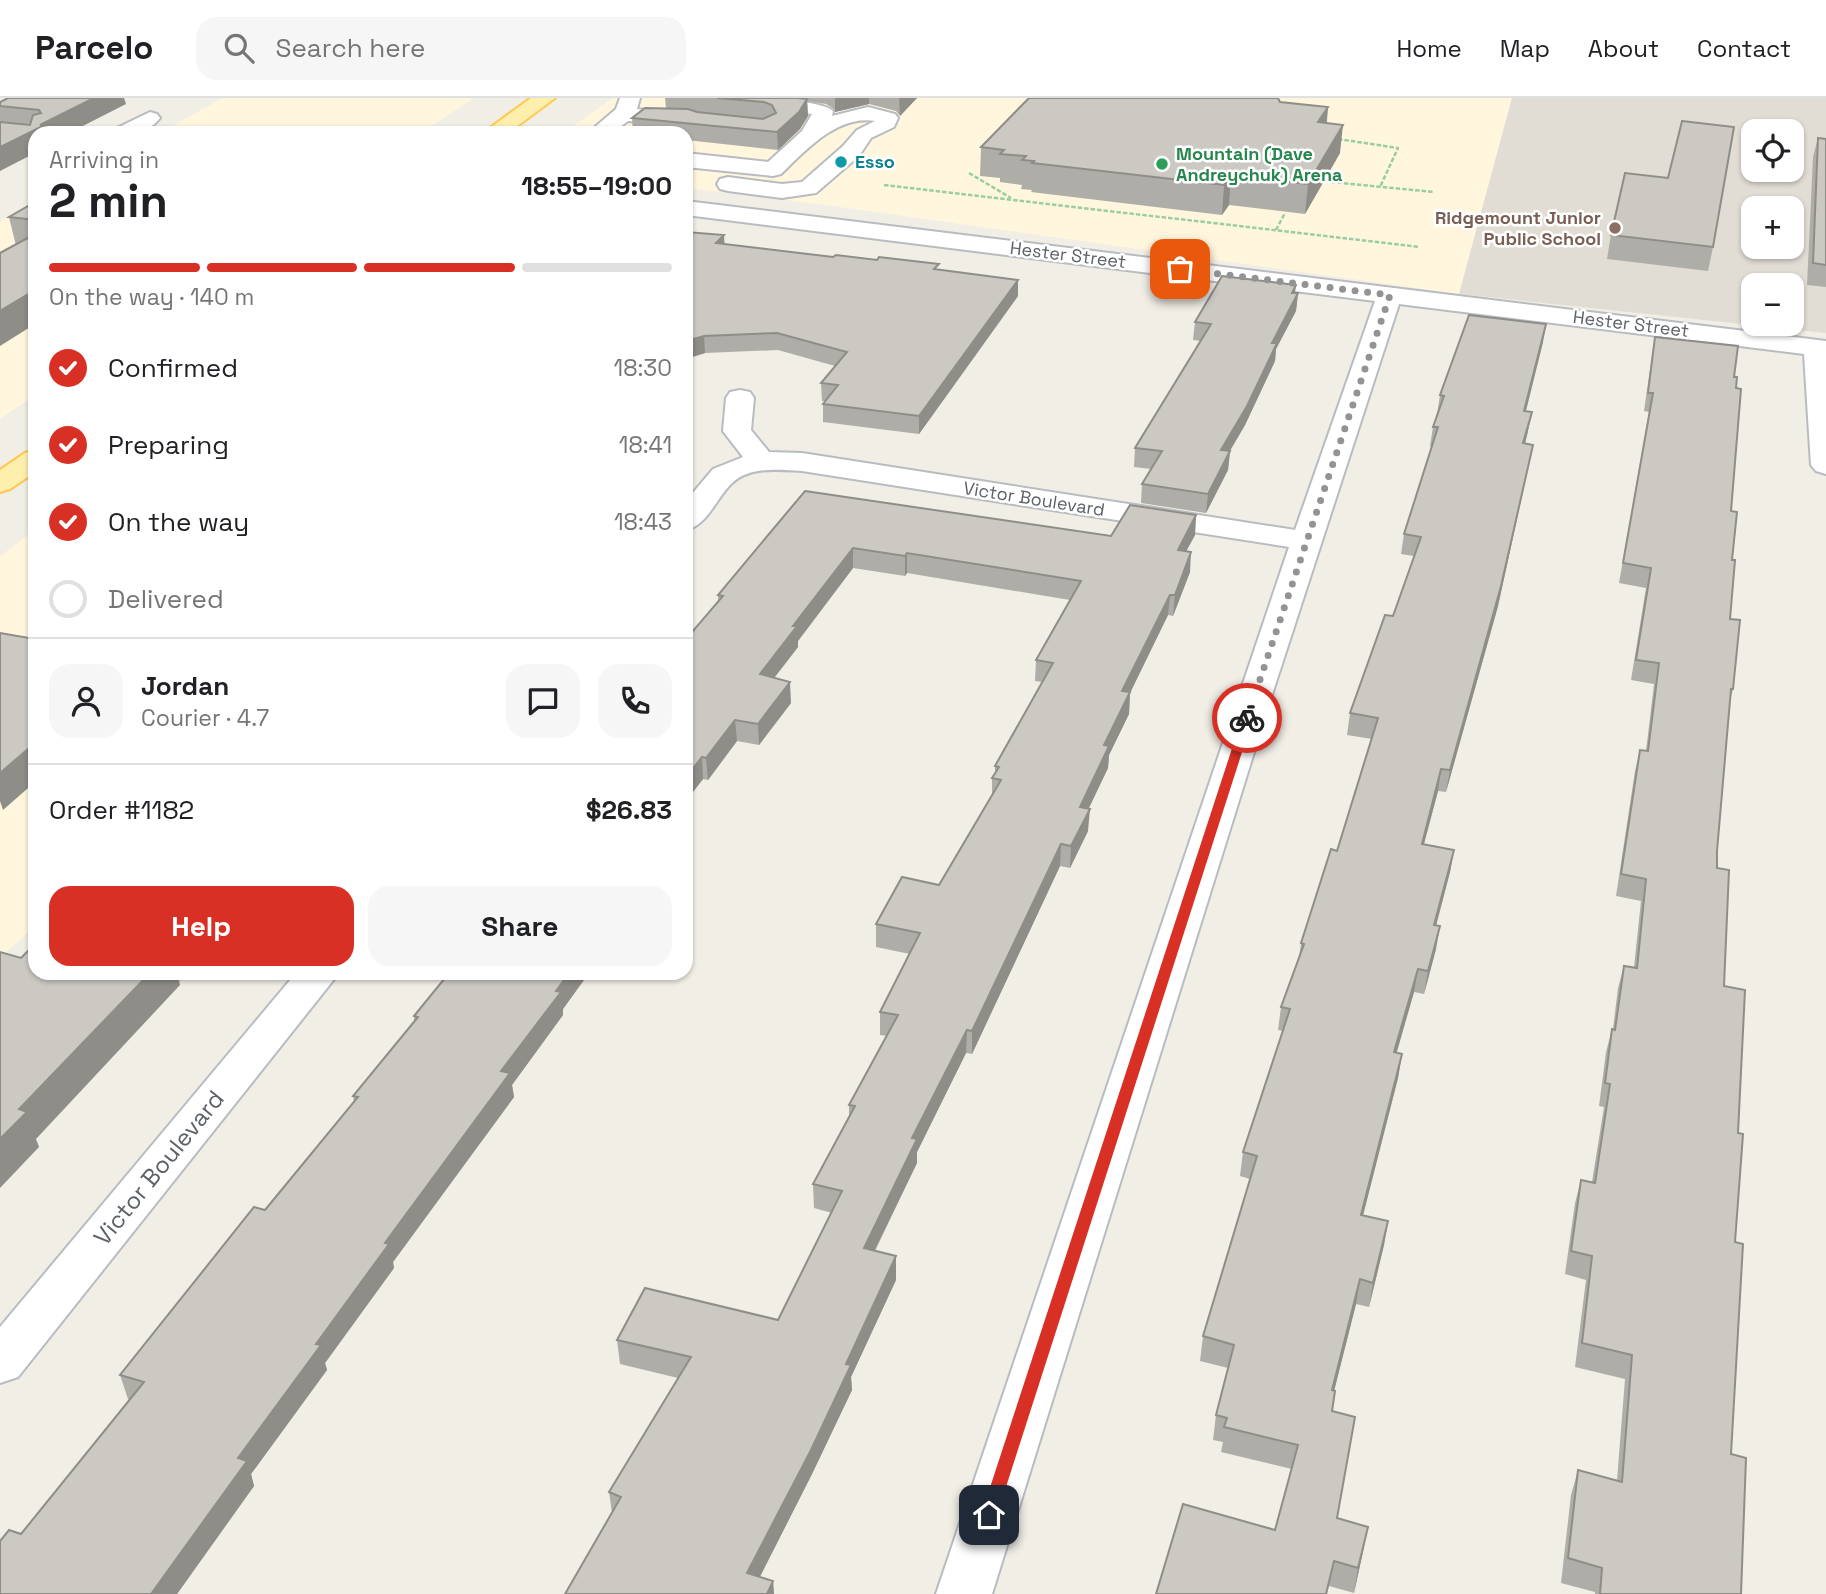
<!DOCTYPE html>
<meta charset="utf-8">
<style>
body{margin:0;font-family:"Space Grotesk",sans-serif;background:#f6f6f6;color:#202124;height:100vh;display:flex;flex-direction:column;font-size:26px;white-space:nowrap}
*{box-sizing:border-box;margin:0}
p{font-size:23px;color:#757577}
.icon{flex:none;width:38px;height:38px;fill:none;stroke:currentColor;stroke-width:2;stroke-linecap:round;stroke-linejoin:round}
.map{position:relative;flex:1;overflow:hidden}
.drawer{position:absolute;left:28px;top:28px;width:665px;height:854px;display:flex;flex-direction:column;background:#fff;border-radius:21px;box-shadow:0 2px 5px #0004}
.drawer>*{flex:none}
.controls{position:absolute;left:1741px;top:21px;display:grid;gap:14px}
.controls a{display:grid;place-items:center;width:63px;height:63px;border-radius:14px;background:#fff;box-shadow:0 2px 5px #0004;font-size:35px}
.pin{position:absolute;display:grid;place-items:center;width:60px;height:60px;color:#fff;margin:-30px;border-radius:14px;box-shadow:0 4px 10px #0006}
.courier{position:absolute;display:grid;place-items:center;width:70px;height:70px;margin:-35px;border:5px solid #d93025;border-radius:50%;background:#fff;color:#222;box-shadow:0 2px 9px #0007}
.headline em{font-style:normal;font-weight:700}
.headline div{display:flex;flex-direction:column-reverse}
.headline{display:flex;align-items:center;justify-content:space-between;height:119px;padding:0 21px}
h1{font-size:46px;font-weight:700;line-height:52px}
.bar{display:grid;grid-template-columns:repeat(4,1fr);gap:10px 7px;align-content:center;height:84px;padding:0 21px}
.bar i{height:9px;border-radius:5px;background:#e0e0e0}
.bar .on{background:#d93025}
.bar p{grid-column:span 4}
.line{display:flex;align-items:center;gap:18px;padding:0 21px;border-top:2px solid #e0e0e0}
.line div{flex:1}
.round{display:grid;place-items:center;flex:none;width:74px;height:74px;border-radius:21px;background:#f6f6f6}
ol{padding:0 21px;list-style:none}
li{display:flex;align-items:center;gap:21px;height:77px}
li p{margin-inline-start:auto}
li .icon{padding:7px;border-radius:50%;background:#d93025;color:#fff;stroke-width:4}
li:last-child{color:#757577}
li i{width:38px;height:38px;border:4px solid #e0e0e0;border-radius:50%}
.action{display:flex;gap:14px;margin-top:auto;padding:14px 21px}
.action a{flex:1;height:80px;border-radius:21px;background:#d93025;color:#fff;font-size:28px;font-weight:700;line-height:80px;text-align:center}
.action a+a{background:#f6f6f6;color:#202124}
header{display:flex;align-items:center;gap:42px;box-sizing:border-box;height:98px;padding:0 35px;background:#fff;border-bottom:2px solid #e0e0e0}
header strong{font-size:33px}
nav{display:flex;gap:38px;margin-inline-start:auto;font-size:24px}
.search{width:490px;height:63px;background:#f6f6f6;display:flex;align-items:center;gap:18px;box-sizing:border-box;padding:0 24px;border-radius:21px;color:#757577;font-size:26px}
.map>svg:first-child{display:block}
</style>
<header>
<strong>Parcelo</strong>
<div class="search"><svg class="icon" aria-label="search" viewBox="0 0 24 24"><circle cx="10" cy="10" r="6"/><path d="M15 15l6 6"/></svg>Search here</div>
<nav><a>Home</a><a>Map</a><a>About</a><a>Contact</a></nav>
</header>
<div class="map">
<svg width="1826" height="1496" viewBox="0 0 1826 1496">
<rect width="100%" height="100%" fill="#f1eee6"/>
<!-- commercial -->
<g fill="#fff6dd">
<path d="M223 0H474L421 35H160Z"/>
<path d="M613 0H1512L1459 196 818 106 686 90V35H563Z"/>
<path d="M35 104V297L0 321V124Z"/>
<path d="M35 432V828L0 860V458Z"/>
</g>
<!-- education -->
<path fill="#e1ddd5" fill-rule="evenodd" d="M1512 0H1826V235L1459 196ZM1754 33H1792V72H1754ZM1754 110H1792V149H1754ZM1754 187H1792V226H1754Z"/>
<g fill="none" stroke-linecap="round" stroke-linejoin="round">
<!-- minor casing -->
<g stroke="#b8bcc1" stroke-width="4">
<g id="minor">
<path d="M620 0H640L637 11 689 17 692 21 689 25 682 27 628 23 612 35H588L616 11Z"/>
<path d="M715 0C739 0 819 0 833 13L832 18 868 9 895 16 898 20 894 29 871 40 859 58 816 95 782 100 728 93 720 91 717 86 720 81 728 79 782 86 802 84 843 48 857 32 875 23C837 17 806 52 781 76L773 78 686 69V55L768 64 802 33 812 16 725 6 718 4Z"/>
<path d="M150 14 157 16 160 20C148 36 129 35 111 35L115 31Z"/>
<path d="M686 103 1826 243V376L1816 373 1811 367 1804 256 1399 206 1270 603 992 1496H936L1289 449 802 373C779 372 750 368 732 385 716 400 708 427 686 432V403L713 371 743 359 723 333 726 300 730 294 740 292 750 294 754 300 751 332 769 354 802 355 1295 432 1375 203 686 117Z"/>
<path d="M296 875H339L18 1279 0 1285V1229Z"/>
</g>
</g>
<!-- major casing -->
<g stroke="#ffc851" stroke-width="4">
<g id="major">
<path d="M531 0H555L508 35H483Z"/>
<path d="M35 352V374L10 391 0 394V372L25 355Z"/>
</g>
</g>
<!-- path -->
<g stroke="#98cda5" stroke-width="2.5" stroke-dasharray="4.5 2" stroke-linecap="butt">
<path d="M1338 41 1398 50 1380 89"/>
<path d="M969 75 1011 100"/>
<path d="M1331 84 1434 94"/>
<path d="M884 87 1420 149"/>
<path d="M1276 132 1285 115"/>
</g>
<!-- minor -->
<use href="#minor" fill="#fff" fill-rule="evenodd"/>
<!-- major -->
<use href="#major" fill="#ffefad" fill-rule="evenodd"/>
</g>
<!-- wall -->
<g fill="#afada8">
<path d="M665 0H917L900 18 896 13 869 6 835 14 834 11 826 6 807 3 808 18 800 31 778 52 686 42V35H633L632 20 666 10Z"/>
<path d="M0 4 126 6 35 35 0 73Z"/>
<path d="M1280 4 1328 9 1327 25 1340 55 1305 116 1229 107 1222 117 1031 94 1032 92 1021 91 1022 87 1000 84V80L980 78 981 49Z"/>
<path d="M1818 40 1826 41V189L1807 187 1813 59Z"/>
<path d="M35 104V226L9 119Z"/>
<path d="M686 134 724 146 1018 182V198L919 336 823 324V306L825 303H822L821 285 835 268 778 252 705 255 686 261Z"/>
<path d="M1611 137 1713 149 1708 173 1607 161Z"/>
<path d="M1295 195H1298L1296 213 1276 251 1275 263 1245 327 1230 353 1228 372 1206 415 1141 405 1142 386 1151 371 1134 369 1135 350 1201 243 1193 242 1195 224Z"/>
<path d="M1655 239 1734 279 1731 413 1732 462 1730 521 1733 591 1729 607 1717 753 1724 888 1738 1035 1735 1144 1731 1356 1741 1496H1595V1494L1561 1485 1571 1397 1578 1372 1617 1382 1625 1281 1575 1269 1586 1182 1565 1176 1575 1105 1581 1082 1592 1084 1604 1009 1599 1008 1606 954 1612 931H1613L1618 890 1624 868 1634 869 1641 803 1616 798 1635 673 1640 652 1646 653 1654 586 1631 582 1646 490 1619 485 1649 314 1644 313 1652 257Z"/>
<path d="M1543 244 1526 313 1528 333 1525 346 1533 347 1498 508 1446 694 1438 693 1424 746 1454 752 1450 774 1436 828V851L1424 896 1414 894 1396 955 1402 956 1398 980 1363 1117 1388 1123 1384 1147 1369 1209 1356 1206 1334 1293 1332 1313 1337 1420 1368 1429 1354 1495 1329 1488 1327 1496H1156L1275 1432 1292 1371 1221 1354 1223 1344 1213 1342 1216 1317 1228 1270 1200 1263 1203 1238 1250 1081 1240 1078 1243 1054 1283 933 1278 932 1281 909 1299 860 1301 845 1337 753 1372 641 1347 637 1350 615 1393 518 1414 458 1401 456 1404 436 1432 348H1430L1433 329 1437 316 1440 297Z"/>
<path d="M805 393 1111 438 1196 417 1195 437 1186 453 1190 474 1173 518 1168 517 1130 595 1129 616 1109 657 1108 670 1088 711V733L1070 770 1060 768 972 956 966 955 917 1054V1065L875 1153 896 1158V1182L851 1279 852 1292 812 1376 760 1479 773 1483 774 1496H565L612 1415 609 1394 678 1280 620 1266 617 1242 778 1222 832 1115 814 1110 813 1086 849 1018V1007L887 938 880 937V914L910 856 876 849V826L939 787 992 699V680L995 676V668L1042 584 1035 583 1036 562 1070 502 907 475 905 478 853 470 798 543V549L774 580 791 605 759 647 737 643 708 682 703 681 686 703V541L718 503V497Z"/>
<path d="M449 875H589L563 911V917L512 987 514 999 393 1164 394 1170 325 1265 327 1272 251 1376 254 1388 177 1496H0L21 1436 130 1302 128 1301 120 1277 265 1112 354 1004 353 998 414 923V918Z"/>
</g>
<!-- shaded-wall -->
<g fill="#8f8d88">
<path d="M94 0H124L126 6 69 35H35V55L0 73V49L40 27Z"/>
<path d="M835 0H869V6L835 14Z"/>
<path d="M900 0H917L900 18 899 1Z"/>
<path d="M807 1 808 18 800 31 778 52 777 34Z"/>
<path d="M1328 9 1325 37 1318 24Z"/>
<path d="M1343 27 1340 55 1305 116 1308 86Z"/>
<path d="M1231 77 1229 107 1222 117 1224 87Z"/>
<path d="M724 137 725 153 716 145Z"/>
<path d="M1018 182V198L919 336V318Z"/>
<path d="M1296 187 1294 203 1298 195 1296 213 1276 251 1275 263 1245 327 1219 371 1221 352 1272 245 1292 195Z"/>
<path d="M35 192V226L0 248V213Z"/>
<path d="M1546 226 1543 244 1521 332 1524 313Z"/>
<path d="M704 238 705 255 686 261V243Z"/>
<path d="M1532 314 1528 333 1520 365 1523 345Z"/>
<path d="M1533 347 1498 508 1446 694 1450 672Z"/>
<path d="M1230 353 1228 372 1206 415 1208 396Z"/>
<path d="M1196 417 1195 437 1176 472 1178 452Z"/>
<path d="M853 450V470L798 543V549L761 597 760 576 793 528Z"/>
<path d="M1191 454 1190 474 1173 518 1175 497Z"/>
<path d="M907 455V475L905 478V458Z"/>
<path d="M1170 497 1168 517 1130 595 1129 616 1109 657 1108 670 1079 731 1080 709 1104 647 1122 593Z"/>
<path d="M790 584 791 605 759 647 758 626Z"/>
<path d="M735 622 737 643 708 682 706 660Z"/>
<path d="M35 645V684L3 712 0 703V675Z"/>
<path d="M702 659 703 681 686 703V679Z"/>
<path d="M1441 671 1438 693 1418 768 1422 746Z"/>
<path d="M1090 711 1088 733 1070 770 1071 748Z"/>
<path d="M1061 746 1060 768 972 956V933Z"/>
<path d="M1454 752 1450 774 1430 850 1434 827Z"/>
<path d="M1440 828 1436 851 1424 896 1428 873Z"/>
<path d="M1418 871 1414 894 1390 978 1394 954Z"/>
<path d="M150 875H185L179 882 180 887 36 1041 39 1049 0 1090V1041L19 1011Z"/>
<path d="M569 875H589L563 911V917L512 987 514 999 393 1164 394 1170 325 1265 327 1272 251 1376 254 1388 177 1496H151L238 1360 556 893Z"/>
<path d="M967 932 966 955 917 1054V1065L864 1174V1150L912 1040Z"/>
<path d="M1402 956 1398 980 1357 1141 1361 1117Z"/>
<path d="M1388 1123 1384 1147 1369 1209 1373 1185Z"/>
<path d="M896 1158V1182L851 1279 852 1292 812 1376 751 1496 747 1475Z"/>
<path d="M1360 1181 1356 1206 1328 1317 1332 1292Z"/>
<path d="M1368 1429 1363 1454 1354 1495 1358 1470Z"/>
<path d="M773 1483 774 1496H767Z"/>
</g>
<!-- building -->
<g fill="#ccc9c3" stroke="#8f8d88" stroke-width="2">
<path d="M8 0H94L40 27H45L0 49V24L30 27 33 17 41 15 39 12 0 8V4Z"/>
<path d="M717 0H797L807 1 799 14 777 34 632 20 645 10 688 11 697 14 763 21 776 15 772 7 764 4Z"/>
<path d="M1029 0H1278L1280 4 1328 9 1318 24 1343 27 1308 86 1231 77 1224 87 1032 65 1034 63 1022 62 1026 58 1000 56 1004 52 981 49Z"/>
<path d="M1682 23 1734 29 1713 149 1611 137 1625 75 1668 80Z"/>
<path d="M1818 40 1826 41V167L1813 165Z"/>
<path d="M35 104V122L9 119Z"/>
<path d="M686 134 724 137 716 145 833 159 836 157 877 162 879 159 939 166 934 171 1018 182 919 318 823 306 838 287 821 285 847 254 777 235 704 238 686 243Z"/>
<path d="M35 136V192L0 213V155Z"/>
<path d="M1222 178 1296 187 1292 195H1298L1272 245H1277L1247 308 1221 352 1230 353 1208 396 1142 386 1162 353 1135 350 1211 226 1195 224Z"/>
<path d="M1469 217 1546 226 1524 313 1532 314 1523 345 1533 347 1501 488 1450 672 1441 671 1422 746 1454 752 1434 827 1440 828 1428 873 1418 871 1394 954 1402 956 1361 1117 1388 1123 1373 1185 1360 1181 1332 1292 1335 1293 1332 1313 1355 1319 1337 1420 1368 1429 1358 1470 1334 1463 1326 1496H1156L1183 1406 1275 1432 1298 1347 1224 1329 1227 1320 1216 1317 1234 1247 1203 1238 1257 1058 1243 1054 1290 911 1281 909 1304 846 1301 845 1331 751 1337 753 1378 620 1350 615 1385 517 1393 518 1421 439 1404 436 1438 329H1433L1444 298 1440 297Z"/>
<path d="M1655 239 1738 248 1734 279H1737L1736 290 1741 291 1731 413 1737 414 1732 462H1735L1730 521 1740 522 1733 591H1731L1717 753V770L1729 772 1724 888 1745 892 1738 1035 1743 1036 1735 1144 1743 1146 1731 1356 1746 1360 1741 1496H1600L1602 1470 1568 1460 1578 1372 1622 1384 1632 1257 1582 1245 1592 1158 1571 1153 1581 1082 1595 1085 1610 986 1605 985 1612 931 1615 932 1624 868 1637 870 1646 781 1621 776 1640 652 1648 653 1659 565 1636 562 1651 470 1623 465 1653 295H1648Z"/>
<path d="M805 393 1111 438 1130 407 1196 417 1178 452 1191 454 1175 497H1170L1122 593 1130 594 1104 647 1109 648 1080 709 1090 711 1071 748 1061 746 972 933 967 932 912 1040 917 1041 864 1150 896 1158 846 1266 851 1267 811 1352 747 1475 773 1483 767 1496H565L621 1399 609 1394 691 1259 617 1242 645 1190 778 1222 842 1093 813 1086 855 1008 849 1007 898 917 880 914 920 835 876 826 902 779 939 787 1001 682 992 680 999 669 995 668 1053 565 1036 562 1081 483 907 455 905 458 853 450 793 528H797L760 576 790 584 758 626 735 622 706 660 702 659 686 679V549L691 543H686V541L723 498 718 497Z"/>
<path d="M0 535 35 541V645L0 675Z"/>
<path d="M35 846V875H150L19 1011 27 1014 0 1041V854L21 860Z"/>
<path d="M449 875H569L556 893 561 894 501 973 510 975 385 1145 389 1146 316 1246 321 1247 238 1360 247 1363 151 1496H0V1443L9 1432 21 1436 144 1284 120 1277 254 1109 265 1112 358 999 353 998 418 919 414 918Z"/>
</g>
<!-- route -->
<path fill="#d93025" d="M1247 617 1253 620 997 1417 995 1422H983L981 1417 1242 620Z"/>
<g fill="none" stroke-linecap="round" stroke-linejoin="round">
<!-- done -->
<path stroke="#919394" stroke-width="7" stroke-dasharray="0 12.6" d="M1180 171 1390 197 1247 620"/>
</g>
<!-- markers -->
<circle fill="#0f9aa8" stroke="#fff" stroke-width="2.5" cx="841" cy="64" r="7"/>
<circle fill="#2e9e5b" stroke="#fff" stroke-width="2.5" cx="1162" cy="66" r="7"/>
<circle fill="#8d6e63" stroke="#fff" stroke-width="2.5" cx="1615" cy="130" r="7"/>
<g text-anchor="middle" stroke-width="5" stroke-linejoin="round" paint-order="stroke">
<!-- far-leisure labels -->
<g font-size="18" font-weight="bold" fill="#27864d" stroke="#fff" text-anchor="start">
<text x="1176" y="62">Mountain (Dave<tspan x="1176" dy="21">Andreychuk) Arena</tspan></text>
</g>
<!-- far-culture labels -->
<g font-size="18" font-weight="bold" fill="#0d838f" stroke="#fff" text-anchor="start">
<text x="855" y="70">Esso</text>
</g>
<!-- far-education labels -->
<g font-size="18" font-weight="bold" fill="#785e54" stroke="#fff" text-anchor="end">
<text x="1601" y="126">Ridgemount Junior<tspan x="1601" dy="21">Public School</tspan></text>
</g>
<!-- far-street labels -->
<g font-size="18" fill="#5d6268" stroke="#fff">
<text transform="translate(1068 157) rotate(7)" y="6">Hester Street</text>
<text transform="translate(1631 226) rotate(7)" y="6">Hester Street</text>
<text transform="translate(1034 401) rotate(9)" y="6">Victor Boulevard</text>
</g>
<!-- near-street labels -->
<g font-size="24" fill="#5d6268" stroke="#fff">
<text transform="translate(159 1070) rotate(-51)" y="8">Victor Boulevard</text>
</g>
</g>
</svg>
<div class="controls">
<a><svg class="icon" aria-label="locate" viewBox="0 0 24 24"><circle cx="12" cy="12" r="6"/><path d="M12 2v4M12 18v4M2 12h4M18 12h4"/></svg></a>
<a>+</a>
<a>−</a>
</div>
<div class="pin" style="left:1180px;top:171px;background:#ea580c"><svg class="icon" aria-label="bag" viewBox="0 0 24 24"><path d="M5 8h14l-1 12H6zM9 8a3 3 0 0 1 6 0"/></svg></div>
<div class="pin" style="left:989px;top:1417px;background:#1f2937"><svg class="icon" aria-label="home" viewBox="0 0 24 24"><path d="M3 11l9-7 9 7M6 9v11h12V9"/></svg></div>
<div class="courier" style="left:1247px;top:620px"><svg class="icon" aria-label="bike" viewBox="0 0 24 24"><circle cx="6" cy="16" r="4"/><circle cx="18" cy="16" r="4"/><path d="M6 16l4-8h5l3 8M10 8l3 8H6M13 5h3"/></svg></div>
<section class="drawer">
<div class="headline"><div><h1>2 min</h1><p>Arriving in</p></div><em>18:55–19:00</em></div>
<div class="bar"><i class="on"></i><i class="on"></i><i class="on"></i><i></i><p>On the way · 140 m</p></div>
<ol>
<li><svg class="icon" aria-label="check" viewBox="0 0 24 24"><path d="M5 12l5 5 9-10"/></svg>Confirmed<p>18:30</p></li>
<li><svg class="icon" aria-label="check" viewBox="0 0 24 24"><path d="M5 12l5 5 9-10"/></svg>Preparing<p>18:41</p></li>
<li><svg class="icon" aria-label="check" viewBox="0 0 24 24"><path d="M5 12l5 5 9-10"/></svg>On the way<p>18:43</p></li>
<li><i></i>Delivered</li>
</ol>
<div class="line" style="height:126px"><a class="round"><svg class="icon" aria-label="person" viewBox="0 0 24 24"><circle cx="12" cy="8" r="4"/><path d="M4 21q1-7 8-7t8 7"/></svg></a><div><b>Jordan</b><p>Courier · 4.7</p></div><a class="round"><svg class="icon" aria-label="chat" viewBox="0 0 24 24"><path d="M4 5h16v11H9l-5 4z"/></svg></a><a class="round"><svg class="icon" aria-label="phone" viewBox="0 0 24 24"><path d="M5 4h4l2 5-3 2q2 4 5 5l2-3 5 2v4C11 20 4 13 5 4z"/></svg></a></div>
<div class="line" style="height:91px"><div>Order #1182</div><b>$26.83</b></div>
<div class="action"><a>Help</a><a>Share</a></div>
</section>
</div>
